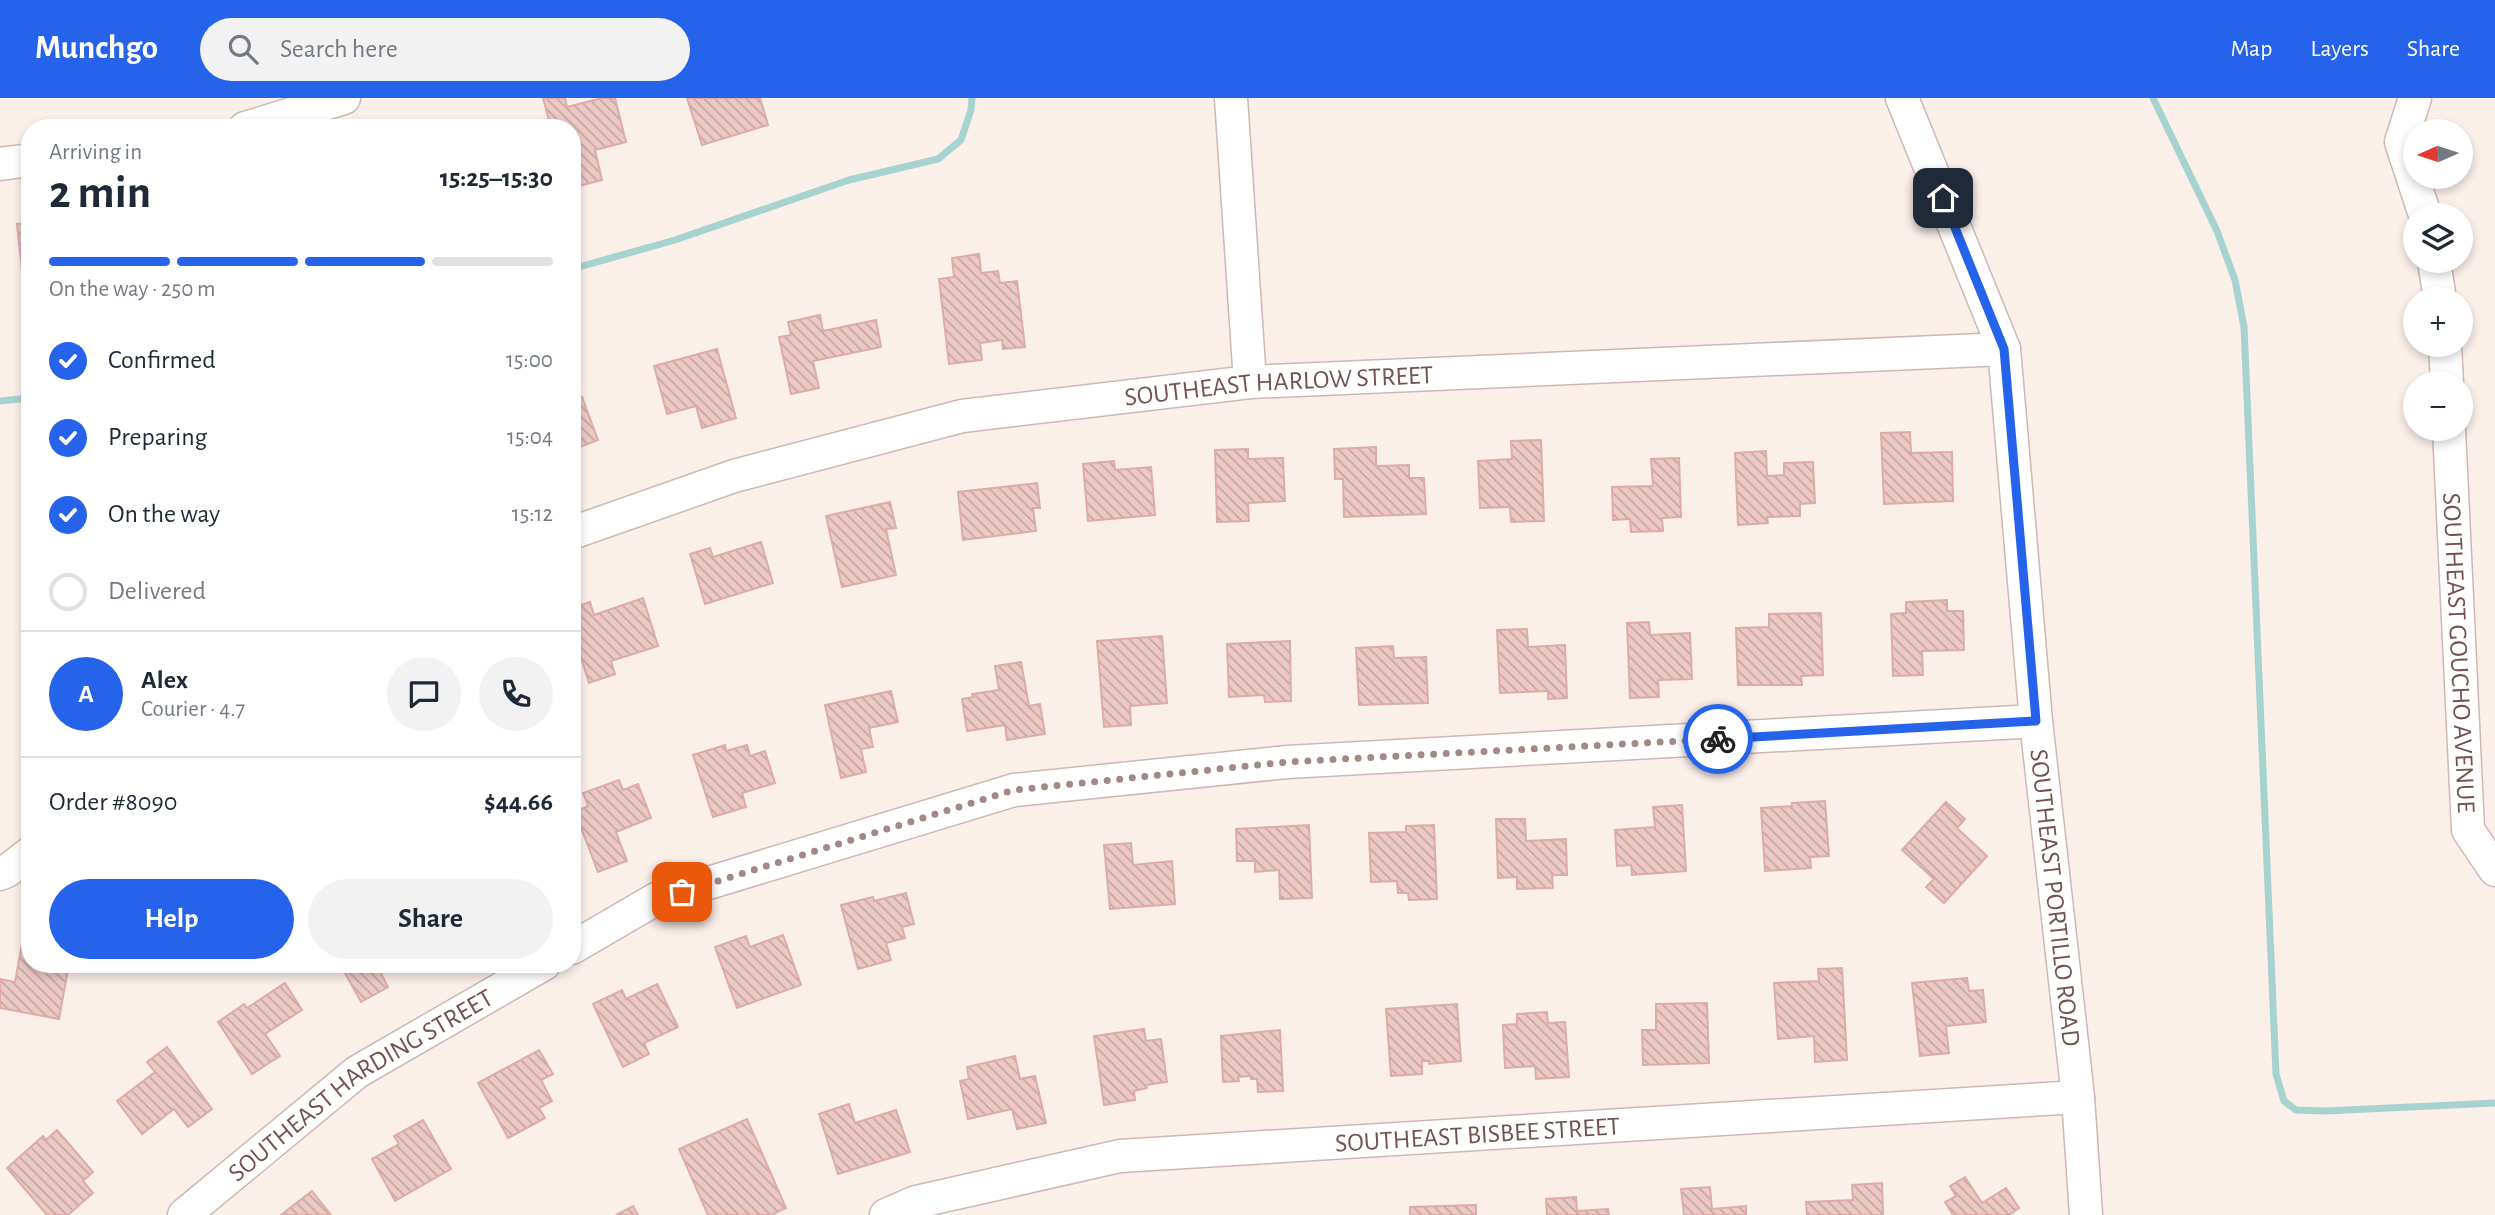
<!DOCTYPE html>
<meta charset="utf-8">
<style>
body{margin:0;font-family:"Alegreya Sans",sans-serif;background:#f2f2f3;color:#1f2937;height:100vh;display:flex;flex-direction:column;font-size:26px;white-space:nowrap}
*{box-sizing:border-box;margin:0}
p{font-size:23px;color:#747a83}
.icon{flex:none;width:38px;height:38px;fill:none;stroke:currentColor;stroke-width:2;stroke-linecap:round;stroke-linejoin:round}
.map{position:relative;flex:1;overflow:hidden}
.side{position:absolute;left:21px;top:21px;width:560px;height:854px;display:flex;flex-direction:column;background:#fff;border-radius:28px;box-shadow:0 4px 10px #0003}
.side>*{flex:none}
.needle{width:46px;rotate:267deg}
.controls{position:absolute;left:2403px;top:21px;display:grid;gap:14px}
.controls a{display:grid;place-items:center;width:70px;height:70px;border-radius:50%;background:#fff;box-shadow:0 4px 10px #0003;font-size:35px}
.pin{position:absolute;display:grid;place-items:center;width:60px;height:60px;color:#fff;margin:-30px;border-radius:14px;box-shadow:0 4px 10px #0006}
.courier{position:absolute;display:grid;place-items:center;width:70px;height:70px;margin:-35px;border:5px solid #2563eb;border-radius:50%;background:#fff;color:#222;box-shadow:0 2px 9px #0007}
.overview em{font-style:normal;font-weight:700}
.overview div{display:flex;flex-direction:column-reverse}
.overview{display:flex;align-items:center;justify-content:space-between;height:119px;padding:0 28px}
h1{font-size:46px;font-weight:700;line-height:52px}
.bar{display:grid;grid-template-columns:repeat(4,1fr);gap:10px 7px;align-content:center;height:84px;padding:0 28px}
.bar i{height:9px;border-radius:5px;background:#e0e1e3}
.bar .active{background:#2563eb}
.bar p{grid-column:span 4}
.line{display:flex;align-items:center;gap:18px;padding:0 28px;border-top:2px solid #e0e1e3}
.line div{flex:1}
.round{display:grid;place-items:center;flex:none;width:74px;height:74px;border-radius:37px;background:#f2f2f3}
ol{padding:0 28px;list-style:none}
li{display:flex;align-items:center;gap:21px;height:77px}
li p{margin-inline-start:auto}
li .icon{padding:7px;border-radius:50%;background:#2563eb;color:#fff;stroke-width:4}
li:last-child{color:#747a83}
li i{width:38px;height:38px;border:4px solid #e0e1e3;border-radius:50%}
.action{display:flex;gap:14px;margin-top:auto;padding:14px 28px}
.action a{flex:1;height:80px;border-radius:42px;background:#2563eb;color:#fff;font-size:28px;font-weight:700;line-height:80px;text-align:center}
.action a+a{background:#f2f2f3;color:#1f2937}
header{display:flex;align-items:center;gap:42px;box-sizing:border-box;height:98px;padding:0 35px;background:#2563eb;color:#fff}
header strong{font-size:33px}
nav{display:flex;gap:38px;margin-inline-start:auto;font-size:24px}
.search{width:490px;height:63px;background:#f2f2f3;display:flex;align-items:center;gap:18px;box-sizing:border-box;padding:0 24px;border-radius:38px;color:#747a83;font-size:26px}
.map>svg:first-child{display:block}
</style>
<header>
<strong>Munchgo</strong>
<div class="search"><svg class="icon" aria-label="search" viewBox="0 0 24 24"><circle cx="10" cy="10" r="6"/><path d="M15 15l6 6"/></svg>Search here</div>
<nav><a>Map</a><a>Layers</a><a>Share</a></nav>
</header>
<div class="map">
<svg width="2495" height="1117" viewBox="0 0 2495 1117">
<defs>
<pattern id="building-back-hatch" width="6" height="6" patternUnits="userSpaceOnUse" patternTransform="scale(1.75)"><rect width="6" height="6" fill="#edc9c4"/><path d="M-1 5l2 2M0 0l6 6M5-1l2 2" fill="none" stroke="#c4a6a2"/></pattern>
</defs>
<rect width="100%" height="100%" fill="#fbefea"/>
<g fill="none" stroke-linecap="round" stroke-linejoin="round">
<!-- stream -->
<g stroke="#a7d3ce" stroke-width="7">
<path d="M2153 0 2217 133 2235 182 2244 229 2276 976 2284 1003 2296 1012 2325 1013 2495 1005"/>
<path d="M572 171 675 142 849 82 938 61 961 42 971 12 972 0"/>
<path d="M0 303 30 300"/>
</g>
</g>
<!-- building -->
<g fill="url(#building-back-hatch)" stroke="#deaca6" stroke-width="2">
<path d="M543 0H565L567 9 602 0H615L626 44 595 52 602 82 572 90V30H551Z"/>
<path d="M687 0H760L768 27 702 47Z"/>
<path d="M30 125V218H27L17 126Z"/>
<path d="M979 156 981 175 998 173 1000 185 1017 183 1025 249 1003 251 1002 242 980 245 982 262 949 266 939 181 954 179 952 160Z"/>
<path d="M820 217 823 233 876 222 881 249 813 263 819 290 791 296 779 239 791 237 788 224Z"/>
<path d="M717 251 736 320 702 330 696 308 667 316 654 268Z"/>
<path d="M582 299 598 342 572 352V302Z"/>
<path d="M1910 334 1911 355 1952 354 1953 403 1884 406 1881 335Z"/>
<path d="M1541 342 1544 423 1511 424 1510 409 1480 410 1478 363 1512 361 1511 343Z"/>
<path d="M1376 349V368L1409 367V380H1424L1426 416 1344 419 1343 381H1335L1334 351Z"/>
<path d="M1248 351V361L1283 360 1285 403 1248 405 1249 423 1217 424 1215 352Z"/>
<path d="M1766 353 1767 378 1784 377V365L1813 364 1815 405 1800 406V418L1767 419 1768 425 1738 427 1735 355Z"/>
<path d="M1679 360 1681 419 1662 420 1663 433 1631 434 1630 421 1613 422 1612 389 1653 388 1651 361Z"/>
<path d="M1114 363 1115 372 1151 369 1155 417 1088 423 1083 366Z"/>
<path d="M1037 385 1040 410H1033L1036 433 963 442 958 394Z"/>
<path d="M890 404 896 430 886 431 896 477 842 489 826 418Z"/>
<path d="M761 444 773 485 705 506 690 456 710 450 713 459Z"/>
<path d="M643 500 658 548 611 563 615 576 589 585 572 531V510L590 504 594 517Z"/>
<path d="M1947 502V513H1963L1964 552 1922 553 1923 577 1893 578 1891 516 1906 515V504Z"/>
<path d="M1821 515 1823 577 1801 578 1802 587H1738L1736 530 1769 529V516Z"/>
<path d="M1649 524 1650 537 1690 535 1692 581 1658 582 1659 599 1630 600 1627 525Z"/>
<path d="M1527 531 1528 549 1565 547 1567 600 1548 601V593L1500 595 1497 532Z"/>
<path d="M1162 538 1167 605 1130 608 1131 627 1104 629 1097 543Z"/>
<path d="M1290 543 1291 603 1265 604 1264 597 1229 599 1227 546Z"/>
<path d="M1393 548 1394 560 1426 559 1428 605 1359 607 1356 550Z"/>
<path d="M1021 564 1029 608 1040 606 1045 636 1007 642 1005 627 967 633 962 601 973 599 972 596 999 592 995 568Z"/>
<path d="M891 593 898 624 869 630 873 649 861 651 866 674 841 680 825 607Z"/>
<path d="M725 647 726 653 747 647 750 658 765 653 775 685 742 695 746 709 713 719 693 657Z"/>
<path d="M619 682 623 692 638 686 651 720 616 734 627 763 598 774 575 714 588 708 583 695Z"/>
<path d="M1825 703 1829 758 1810 759 1811 770 1765 773 1761 710 1792 708V705Z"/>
<path d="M1946 704 1965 721 1957 730 1987 758 1944 805 1926 789 1934 781 1902 752Z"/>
<path d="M1682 707 1686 773 1632 777 1631 767 1617 768 1615 732 1655 729 1653 709Z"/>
<path d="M1496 721H1525L1526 743 1566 741 1567 777H1552L1553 790 1517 791V779L1498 780Z"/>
<path d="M1309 727 1312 800 1280 801 1279 772 1255 774V763H1237L1236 731Z"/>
<path d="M1434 727 1437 801 1409 802 1408 795H1398L1397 783 1371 784 1369 735 1406 734V728Z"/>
<path d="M1131 745 1133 767 1172 763 1175 806 1110 811 1104 747Z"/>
<path d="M906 795 914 826 902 829 905 840 886 845 891 862 858 871 841 807 873 799 874 803Z"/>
<path d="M783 837 801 887 737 910 715 849 746 838 750 849Z"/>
<path d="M22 845 30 846V866H69L59 921 0 910V881L15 884Z"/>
<path d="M340 866H376L388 889 361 904Z"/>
<path d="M1842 870 1847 962 1815 964 1814 938 1778 941 1774 885 1819 883 1818 871Z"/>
<path d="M1967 880 1969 893 1983 892 1986 924 1946 928 1949 955 1920 958 1912 885Z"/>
<path d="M285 885 302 912 265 936 280 958 252 976 218 924 244 906 247 910Z"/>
<path d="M657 886 678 929 644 945 649 956 623 969 593 906 622 892 626 901Z"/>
<path d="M1707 905 1709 965 1643 967 1642 932H1656V906Z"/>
<path d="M1457 906 1461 963 1429 966V963H1422V976L1391 978 1386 911Z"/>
<path d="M1547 914 1548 925 1565 924 1569 979 1536 981 1535 968 1505 970 1503 927 1517 926V916Z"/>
<path d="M1144 931 1146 943 1161 941 1167 984 1146 987 1147 990 1134 993 1135 1002 1104 1007 1094 938Z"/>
<path d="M1280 932 1283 993 1258 994 1257 981H1251V978L1238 979 1239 983 1223 984 1221 938Z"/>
<path d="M167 949 212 1011 188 1029 174 1011 142 1036 117 1003 155 974 147 964Z"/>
<path d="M539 952 553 976 541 982 552 1003 539 1010 545 1020 508 1040 478 985Z"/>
<path d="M1015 958 1020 981 1035 978 1046 1025 1017 1031 1012 1011 968 1021 960 983 969 981 967 969Z"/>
<path d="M849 1006 855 1025 896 1012 910 1054 838 1076 819 1016Z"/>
<path d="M747 1021 786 1110 771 1117H708L679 1051Z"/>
<path d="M423 1022 451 1071 395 1103 372 1061 399 1046 394 1038Z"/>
<path d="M57 1032 93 1074 83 1083 93 1095 68 1117H47L7 1070 43 1038 46 1042Z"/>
<path d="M1965 1079 1982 1105 2006 1090 2019 1110 2009 1117H1953L1945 1104 1956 1098 1950 1088Z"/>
<path d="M1882 1085 1883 1117H1807L1806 1104 1853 1102 1852 1087Z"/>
<path d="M1710 1089 1712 1111 1746 1108V1117H1684L1681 1091Z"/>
<path d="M312 1093 331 1117H281Z"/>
<path d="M1576 1099 1577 1113 1608 1111 1609 1117H1547L1546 1101Z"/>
<path d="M1476 1107V1117H1410V1109Z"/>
<path d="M633 1108 638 1117H616Z"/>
</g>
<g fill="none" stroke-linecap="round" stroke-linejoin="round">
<!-- minor casing -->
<g stroke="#ceb8b4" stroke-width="35">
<g id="minor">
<path d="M1231 0 1250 284"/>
<path id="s1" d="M1902 0 2004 251 2036 623 2078 999 2086 1117"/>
<path d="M2415 0 2401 44 2425 117"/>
<path d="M245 30 344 0"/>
<path d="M0 66 30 62"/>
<path d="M2434 163 2440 201"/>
<path d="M2445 247 2447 285"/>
<path id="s2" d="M2449 331 2468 732 2495 772"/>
<path id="s3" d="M572 435 734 378 962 318 1250 284 2004 251"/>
<path d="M0 776 7 773 30 755"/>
<path d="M572 850 656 801 1014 692 1287 664 2036 623"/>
<path id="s4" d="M184 1117 357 974 544 866"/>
<path id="s5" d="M886 1117 916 1104 1120 1058 2078 999"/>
</g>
</g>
<!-- minor -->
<use href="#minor" stroke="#fff" stroke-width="32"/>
</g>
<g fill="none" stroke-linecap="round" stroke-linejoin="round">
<!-- done -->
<path stroke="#a38986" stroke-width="7" stroke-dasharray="0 12.6" d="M682 794 1014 692 1287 664 1718 641"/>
<!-- route -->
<path stroke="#2563eb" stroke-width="9" d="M1718 641 2036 623 2004 251 1943 100"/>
</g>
<g text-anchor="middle" stroke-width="7" stroke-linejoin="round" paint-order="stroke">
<!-- street labels -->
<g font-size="26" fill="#735250" stroke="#fdf4f0">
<text dy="9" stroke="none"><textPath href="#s3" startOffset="726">SOUTHEAST HARLOW STREET</textPath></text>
<text dy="9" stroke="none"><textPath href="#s2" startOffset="224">SOUTHEAST GOUCHO AVENUE</textPath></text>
<text dy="9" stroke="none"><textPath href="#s1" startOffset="822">SOUTHEAST PORTILLO ROAD</textPath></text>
<text dy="9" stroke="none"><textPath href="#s4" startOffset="220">SOUTHEAST HARDING STREET</textPath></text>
<text dy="9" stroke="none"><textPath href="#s5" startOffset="600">SOUTHEAST BISBEE STREET</textPath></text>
</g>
</g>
</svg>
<div class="controls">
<a><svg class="needle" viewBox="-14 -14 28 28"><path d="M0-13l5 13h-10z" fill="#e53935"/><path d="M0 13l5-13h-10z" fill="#747a83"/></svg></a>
<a><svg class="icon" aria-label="layers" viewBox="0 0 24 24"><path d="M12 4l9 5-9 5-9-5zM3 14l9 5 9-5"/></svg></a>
<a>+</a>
<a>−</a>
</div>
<div class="pin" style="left:682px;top:794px;background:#ea580c"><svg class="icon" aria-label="bag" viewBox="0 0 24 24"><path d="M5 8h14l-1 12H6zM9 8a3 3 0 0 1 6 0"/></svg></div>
<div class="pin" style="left:1943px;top:100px;background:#1f2937"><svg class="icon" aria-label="home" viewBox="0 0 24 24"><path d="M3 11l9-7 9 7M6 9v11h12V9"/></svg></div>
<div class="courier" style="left:1718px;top:641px"><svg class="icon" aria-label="bike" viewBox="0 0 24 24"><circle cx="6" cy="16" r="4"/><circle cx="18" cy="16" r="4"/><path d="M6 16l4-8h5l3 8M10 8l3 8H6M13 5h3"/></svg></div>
<section class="side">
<div class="overview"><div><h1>2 min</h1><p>Arriving in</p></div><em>15:25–15:30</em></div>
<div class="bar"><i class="active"></i><i class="active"></i><i class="active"></i><i></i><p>On the way · 250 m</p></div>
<ol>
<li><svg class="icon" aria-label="check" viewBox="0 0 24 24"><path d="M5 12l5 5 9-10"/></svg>Confirmed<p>15:00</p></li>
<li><svg class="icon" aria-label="check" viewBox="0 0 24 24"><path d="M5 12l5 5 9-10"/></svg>Preparing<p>15:04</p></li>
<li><svg class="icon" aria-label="check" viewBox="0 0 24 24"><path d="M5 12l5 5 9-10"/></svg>On the way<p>15:12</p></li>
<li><i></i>Delivered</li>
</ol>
<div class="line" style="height:126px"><b class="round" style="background:#2563eb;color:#fff">A</b><div><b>Alex</b><p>Courier · 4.7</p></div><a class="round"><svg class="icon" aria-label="chat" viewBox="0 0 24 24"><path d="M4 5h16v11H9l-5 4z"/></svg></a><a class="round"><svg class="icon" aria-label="phone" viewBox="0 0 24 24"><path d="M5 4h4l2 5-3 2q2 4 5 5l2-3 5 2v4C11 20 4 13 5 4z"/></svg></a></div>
<div class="line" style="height:91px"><div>Order #8090</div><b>$44.66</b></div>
<div class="action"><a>Help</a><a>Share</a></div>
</section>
</div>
